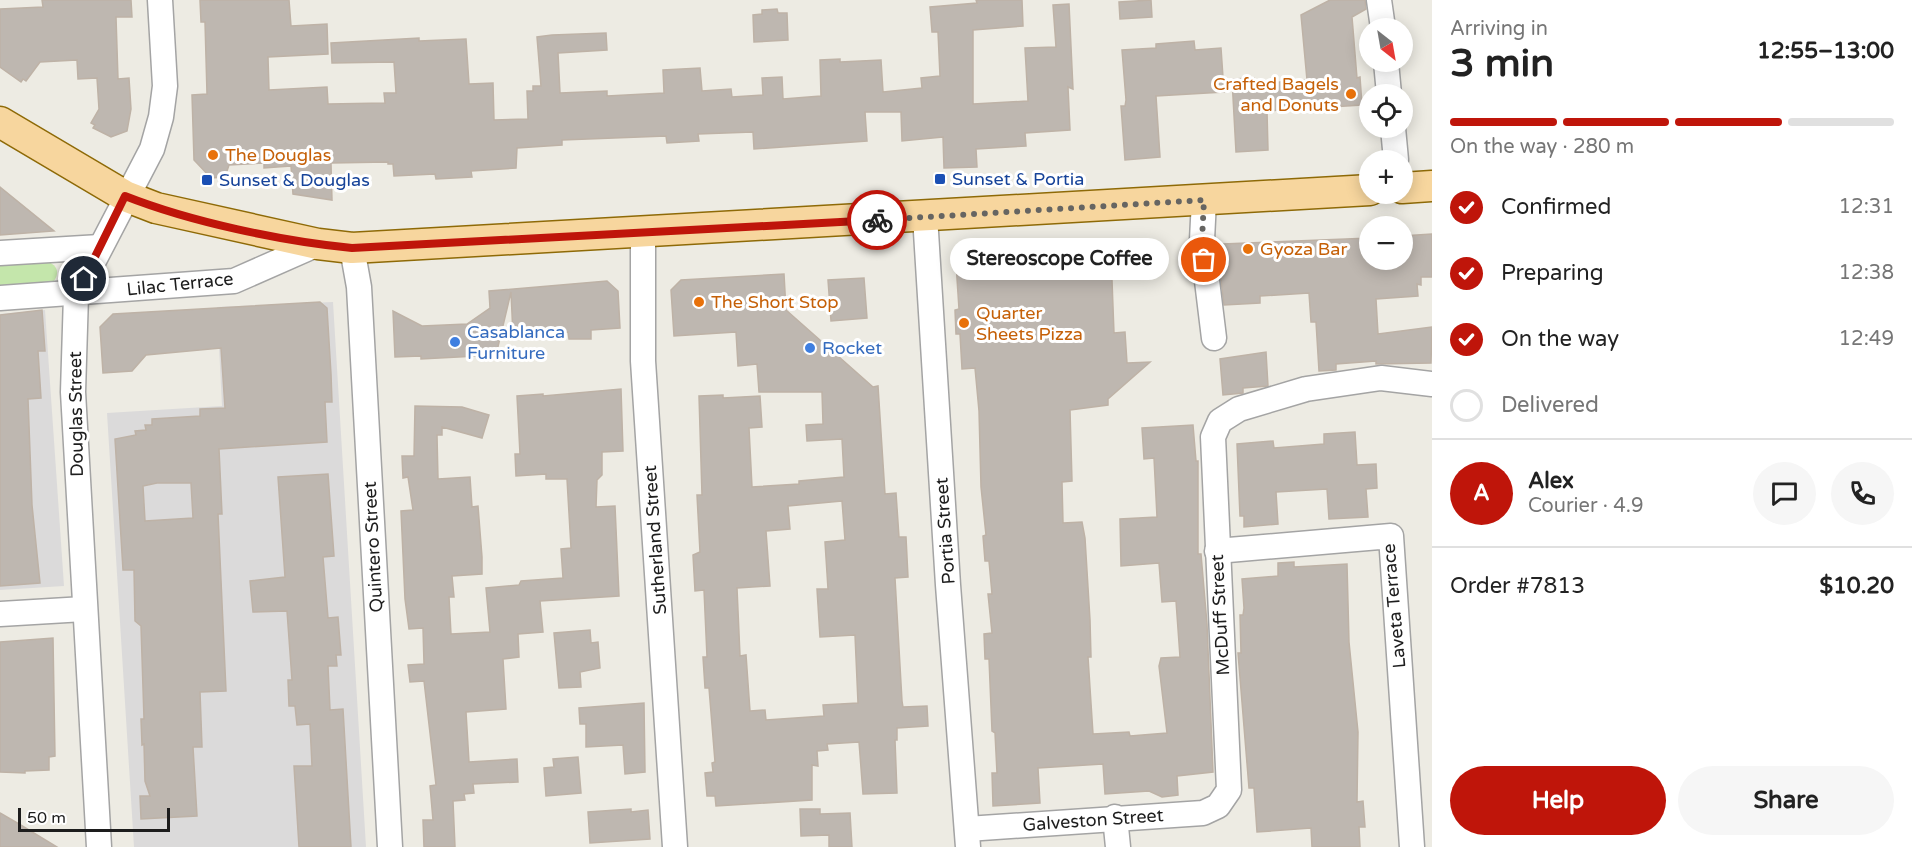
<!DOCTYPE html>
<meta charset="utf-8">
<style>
body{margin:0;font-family:"Varela Round",sans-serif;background:#f6f6f6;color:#222;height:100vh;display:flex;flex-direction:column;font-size:22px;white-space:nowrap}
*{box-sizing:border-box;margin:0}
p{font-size:20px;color:#767676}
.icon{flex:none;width:33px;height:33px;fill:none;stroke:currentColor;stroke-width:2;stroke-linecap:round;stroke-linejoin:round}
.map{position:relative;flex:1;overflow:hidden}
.panel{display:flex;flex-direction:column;background:#fff;width:480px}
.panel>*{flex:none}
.needle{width:39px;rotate:149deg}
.tools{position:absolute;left:1359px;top:18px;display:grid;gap:12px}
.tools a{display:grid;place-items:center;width:54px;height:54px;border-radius:50%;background:#fff;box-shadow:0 3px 15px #0003;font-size:30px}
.scale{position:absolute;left:18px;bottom:15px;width:152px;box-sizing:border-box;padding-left:6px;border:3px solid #1d1d1d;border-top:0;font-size:16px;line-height:21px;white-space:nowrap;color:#1d1d1d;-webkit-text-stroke:4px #fff;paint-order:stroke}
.pin{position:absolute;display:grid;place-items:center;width:51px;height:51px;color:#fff;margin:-26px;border:3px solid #fff;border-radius:50%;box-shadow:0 2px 6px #0007}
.courier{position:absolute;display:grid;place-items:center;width:60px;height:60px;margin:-30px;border:4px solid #bf150a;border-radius:50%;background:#fff;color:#222;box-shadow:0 2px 8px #0007}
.bubble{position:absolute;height:42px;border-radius:21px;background:#fff;box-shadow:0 3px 15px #0003;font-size:20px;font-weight:700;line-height:42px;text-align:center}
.summary em{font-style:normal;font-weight:700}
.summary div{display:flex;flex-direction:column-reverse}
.summary{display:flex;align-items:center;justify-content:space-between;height:102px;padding:0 18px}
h1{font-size:39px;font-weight:700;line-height:45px}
.bar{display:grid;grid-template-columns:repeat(4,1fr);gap:9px 6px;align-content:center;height:72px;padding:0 18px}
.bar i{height:8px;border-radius:4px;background:#e0e0e0}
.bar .current{background:#bf150a}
.bar p{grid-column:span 4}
.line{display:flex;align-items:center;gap:15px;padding:0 18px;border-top:2px solid #e0e0e0}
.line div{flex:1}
.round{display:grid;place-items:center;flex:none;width:63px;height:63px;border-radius:32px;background:#f6f6f6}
ol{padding:0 18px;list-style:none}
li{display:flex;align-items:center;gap:18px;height:66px}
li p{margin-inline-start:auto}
li .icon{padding:6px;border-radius:50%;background:#bf150a;color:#fff;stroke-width:4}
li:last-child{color:#767676}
li i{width:33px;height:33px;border:3px solid #e0e0e0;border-radius:50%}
.action{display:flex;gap:12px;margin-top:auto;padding:12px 18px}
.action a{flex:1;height:69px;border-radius:36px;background:#bf150a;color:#fff;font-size:24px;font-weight:700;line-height:69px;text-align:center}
.action a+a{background:#f6f6f6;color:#222}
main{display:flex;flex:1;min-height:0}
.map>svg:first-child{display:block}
</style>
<main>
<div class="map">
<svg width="1432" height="847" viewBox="0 0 1432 847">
<rect width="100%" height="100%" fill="#edebe3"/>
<!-- residential -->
<g fill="#dbdada">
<path d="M333 302 366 847H134L107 413 222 406 217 307Z"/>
<path d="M45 310 64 586 0 590V314Z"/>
</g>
<!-- grass -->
<path fill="#c4e6ab" d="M44 260C58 265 61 272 52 284L0 289V261Z"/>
<!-- building -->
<g fill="#beb7b0" stroke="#beb2a6" stroke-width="1.5" fill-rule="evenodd">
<path d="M42 0H131L132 17H116L118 79 129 78 131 109 127 131 111 137 93 128 95 125 91 123 99 109 97 78 78 79 77 60 40 62 26 81 23 79 21 82 0 67V9L43 7Z"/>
<path d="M200 0H289L291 26 327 24 328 54 268 57 269 90 327 87 328 104 385 103 384 93H396L394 62 332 63 331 43 419 38V41L466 39 469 84 493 83 494 120 528 119 527 91H533V86H541L537 37 552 35 606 33 607 50 558 53 560 93 607 91V96L664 93 663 70 700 68 702 91 731 89 732 97 763 95 762 78 782 77 783 99 821 96 820 60 840 59V62L881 60 883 92 922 88 921 78 940 76 938 32H932L930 7 977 3 976 0H1022L1023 26 973 30V104L1028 101 1025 48 1056 47 1053 5 1069 4 1073 89 1068 87 1070 130 1025 133 1026 146 976 149 977 167 944 168 943 137 902 141 901 112H865L867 141 754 149 753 132 698 134 699 141 667 143 666 136 562 140V145L517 148 516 168 471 171 472 177 436 179 435 174 394 176 393 164H388V162L331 163 332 200 293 194 291 166 264 168V163L229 165 225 177 211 178 194 160 192 95 207 94 205 22H201Z"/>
<path d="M1151 0 1152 17 1120 19 1119 2Z"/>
<path d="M1330 0H1365L1366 9 1352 17 1357 78 1360 77 1362 105 1267 111 1268 150 1236 152 1232 79 1254 78 1255 84 1307 80 1301 15Z"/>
<path d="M777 9 778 13H787L788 40 754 42 753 15 762 14V10Z"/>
<path d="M1194 41 1195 50 1221 48 1224 92 1156 96 1160 157 1125 160 1121 106H1125L1126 100 1122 50 1156 48V44Z"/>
<path d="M0 187 54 231 0 235Z"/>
<path d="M1432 234V277H1421V285L1417 284 1418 296 1376 299 1378 334 1432 327 1431 363 1376 364V361L1336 364V370L1319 371 1316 322H1311L1309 293 1260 296V303L1224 305 1217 247H1224L1223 244 1370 238V260H1402V236Z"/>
<path d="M1055 254V257L1111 254 1114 333 1125 332 1127 363 1150 362 1108 399V405L1070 410 1072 481 1062 482 1063 523 1082 522 1085 538 1090 620 1091 657H1088L1093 734 1129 732 1130 736 1167 733 1159 666 1161 658 1180 657 1176 601 1162 602 1159 563 1121 566 1120 519 1157 517 1154 458 1144 459 1142 428 1193 425 1196 461H1198V554H1201L1207 624 1213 772 1177 776 1178 795 1162 797 1149 791 1105 794 1103 764 1038 768 1040 803 993 806 992 773H997L995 733 992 731 989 659H985L984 634 992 633 988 594H992L989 561H985L983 536 986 535 981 487 979 411 975 368 962 369 960 334H956L955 310 959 309 956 263 1039 258V255Z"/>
<path d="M784 274 786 310 873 387 878 386 885 494 896 493 899 537H906L908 577 895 578 902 701 903 707 927 706 928 726 897 728V740H895L897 793 863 794 859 742 827 744 828 750 817 751 818 766 812 765V800L716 806 715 796H707L705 773 713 772 712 763 715 762 709 688H705L703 657H707L704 590 695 591 693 555 700 552 697 495H702L699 396 723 395V398L760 396 762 427 749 428 752 487 799 484V481L844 477 842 439 807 441 806 425 823 424 822 392H759L757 364 738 366 736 332 674 336 671 290 681 280ZM842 501 845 540 825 542 828 589H817L820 637 855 635 858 703 823 705 824 716 766 720 765 710 750 711 746 655 740 656 737 588 770 586 766 531 790 529 788 506Z"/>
<path d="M864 278 867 318 831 321 828 280Z"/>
<path d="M607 281 618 291 620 328 591 330V339H569L568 332 513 335 511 292 496 355 421 359V356L395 357 393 311 422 326 467 324 490 308 489 291Z"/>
<path d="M320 302 327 308 331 374 332 402H325L327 442 219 449 222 514H218L226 691 200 692 202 747H193L197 816 141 819 140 796H150L145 781 144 744 142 745 141 719H144L141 626 135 621 134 570H123L115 439 136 435 135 431 146 430 145 425H152V419L200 416V409L225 408 221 348 146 355 132 371 103 373 100 327 113 314ZM157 483H191L193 518 145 521 143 486Z"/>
<path d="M42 310 45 351H38L41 398 28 399 32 505 40 583 0 586V315Z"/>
<path d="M1266 352 1268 386 1243 388V393L1223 395 1220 359Z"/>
<path d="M621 389 623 451 602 452V475L597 480 596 507 615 506 619 596 540 601 543 632 518 634 519 657 503 659 506 709 466 712 469 762 517 759 518 782 473 784 474 793 464 794 465 800 453 801 455 847H424L423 820H433L430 786 436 785 424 681 410 682 408 665 424 664 423 628 409 629 405 599 401 511 413 510 408 477 403 478 402 456H414L415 406 462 407 489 415 482 438 442 427V435H437L438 479 470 477 472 507 478 506 482 557V574L452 576 454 597H449L451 634 490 632 486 588 519 585 521 581 563 578 561 549 571 548 567 479H546V474L516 476 515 454H520L517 396 543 394V396Z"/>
<path d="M1355 432 1357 465 1376 464 1377 488 1366 489 1368 517 1329 519 1327 489 1276 492 1278 524 1244 527V516H1240L1237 444 1273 441 1274 448 1324 444V434Z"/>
<path d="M328 474 334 556 323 557 328 618 338 617 341 655H336L337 666H328L330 710 343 709 351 847H299L294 766H312L310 724 297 725 295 706H289L288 680H292L287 611 253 612 250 581 285 577 278 477Z"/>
<path d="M1294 562V567L1347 564 1349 642 1358 732 1357 802 1363 801 1365 827H1359L1360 847H1312L1311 828 1257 832 1254 788H1249L1238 653H1241L1240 615H1243L1244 608 1242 579 1278 576V563Z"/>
<path d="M590 630 591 643 598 642 600 668 580 672 581 687 559 688 554 633Z"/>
<path d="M53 638 55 756 49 757V770L25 771V773L0 772V642Z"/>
<path d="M644 703 645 772 625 774 623 745 586 747V724H580L579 708Z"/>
<path d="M578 757 581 793 546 796 544 768 554 767 553 759Z"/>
<path d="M631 809V812L648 810 650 839 590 843 588 812Z"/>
<path d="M800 809H820V814L850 813 852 847H829V835L801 836Z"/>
<path d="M0 813 19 824 57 847H0Z"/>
</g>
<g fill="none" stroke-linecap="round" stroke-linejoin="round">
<!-- minor casing -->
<g stroke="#a4a4a4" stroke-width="27">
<g id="minor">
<path d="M1379 0 1383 28"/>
<path d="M1386 62 1389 94"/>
<path d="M1393 128 1396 160"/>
<path d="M1204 200 1202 240 1214 338"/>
<path d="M925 216 948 585 968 847"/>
<path d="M643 233V361L675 847"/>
<path d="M352 248 359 287 390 847"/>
<path d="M0 253 100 247"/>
<path d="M0 298 234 281 318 244"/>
<path d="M1217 551 1391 536 1412 847"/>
<path d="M0 614 84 609"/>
<path d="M1115 817 1118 847"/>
<path d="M967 829 1203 813 1218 806 1229 790 1213 437 1220 421 1239 409 1306 389 1381 378 1432 384"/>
<path d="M99 847 73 392 76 295 152 149 161 117 165 86 160 0"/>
</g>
</g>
<!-- major casing -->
<g stroke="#8e6a07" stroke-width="33">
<g id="major">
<path d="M0 122 125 196 156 208 318 244 352 248 1370 190"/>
<path d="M1402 188 1432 186"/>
</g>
</g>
<!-- minor -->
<use href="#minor" stroke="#fff" stroke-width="24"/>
<!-- major -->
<use href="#major" stroke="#f7d69e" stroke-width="30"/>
</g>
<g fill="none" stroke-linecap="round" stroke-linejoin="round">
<!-- done -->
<path stroke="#666562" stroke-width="6" stroke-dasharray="0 10.8" d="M877 220 1204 200 1202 240 1204 260"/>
<!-- route -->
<path stroke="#bf150a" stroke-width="8" d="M84 279 125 196C191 222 281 241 352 248L877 220"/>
</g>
<!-- markers -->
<g fill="#e8710a" stroke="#fff" stroke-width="2">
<circle cx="1351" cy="94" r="6"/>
<circle cx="213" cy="155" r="6"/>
<circle cx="1248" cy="249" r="6"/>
<circle cx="699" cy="302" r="6"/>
<circle cx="964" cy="323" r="6"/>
</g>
<g fill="#1a4fb4" stroke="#fff" stroke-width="2">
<rect x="934" y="173" width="12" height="12" rx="3"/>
<rect x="201" y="174" width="12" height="12" rx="3"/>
</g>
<g fill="#3f7fe0" stroke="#fff" stroke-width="2">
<circle cx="455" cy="342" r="6"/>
<circle cx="810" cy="348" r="6"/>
</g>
<g text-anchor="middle" stroke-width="6" stroke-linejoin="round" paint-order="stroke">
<!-- food labels -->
<g font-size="18" fill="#c56008" stroke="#fff" text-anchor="start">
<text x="1339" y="90" text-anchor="end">Crafted Bagels<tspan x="1339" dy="21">and Donuts</tspan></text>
<text x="225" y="161">The Douglas</text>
<text x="1260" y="255">Gyoza Bar</text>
<text x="711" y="308">The Short Stop</text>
<text x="976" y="319">Quarter<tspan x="976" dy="21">Sheets Pizza</tspan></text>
</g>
<!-- transit labels -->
<g font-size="18" fill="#164399" stroke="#fff" text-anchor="start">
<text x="952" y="185">Sunset &amp; Portia</text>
<text x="219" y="186">Sunset &amp; Douglas</text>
</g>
<!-- street labels -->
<g font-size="18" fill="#1d1d1d" stroke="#fff">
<text transform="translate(180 284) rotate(-6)" y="6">Lilac Terrace</text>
<text transform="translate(76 414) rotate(-91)" y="6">Douglas Street</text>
<text transform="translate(945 531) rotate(-94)" y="6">Portia Street</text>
<text transform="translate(655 540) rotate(-94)" y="6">Sutherland Street</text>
<text transform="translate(373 547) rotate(-93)" y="6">Quintero Street</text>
<text transform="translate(1394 606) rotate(-95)" y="6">Laveta Terrace</text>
<text transform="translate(1220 615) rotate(-93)" y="6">McDuff Street</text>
<text transform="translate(1093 820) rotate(-4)" y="6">Galveston Street</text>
</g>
<!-- shop labels -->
<g font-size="18" fill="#366cbe" stroke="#fff" text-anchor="start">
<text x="467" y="338">Casablanca<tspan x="467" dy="21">Furniture</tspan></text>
<text x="822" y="354">Rocket</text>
</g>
</g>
</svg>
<div class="tools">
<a><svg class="needle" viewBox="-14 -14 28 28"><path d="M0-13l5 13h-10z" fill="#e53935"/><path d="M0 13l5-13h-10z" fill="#767676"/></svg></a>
<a><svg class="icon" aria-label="locate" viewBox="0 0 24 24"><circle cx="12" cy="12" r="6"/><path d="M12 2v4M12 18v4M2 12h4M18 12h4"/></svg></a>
<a>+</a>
<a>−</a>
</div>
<div class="scale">50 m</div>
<div class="pin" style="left:1204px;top:260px;background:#ea580c"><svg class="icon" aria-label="bag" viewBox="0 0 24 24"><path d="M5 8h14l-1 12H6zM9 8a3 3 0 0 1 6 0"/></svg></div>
<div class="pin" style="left:84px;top:279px;background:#1f2937"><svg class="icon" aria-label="home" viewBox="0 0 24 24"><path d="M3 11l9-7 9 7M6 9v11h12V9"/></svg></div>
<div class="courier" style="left:877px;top:220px"><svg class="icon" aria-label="bike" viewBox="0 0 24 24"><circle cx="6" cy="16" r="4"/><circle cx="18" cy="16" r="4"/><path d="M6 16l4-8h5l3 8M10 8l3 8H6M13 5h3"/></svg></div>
<div class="bubble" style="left:950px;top:238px;width:219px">Stereoscope Coffee</div>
</div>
<section class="panel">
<div class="summary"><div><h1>3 min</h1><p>Arriving in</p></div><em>12:55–13:00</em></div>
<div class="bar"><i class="current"></i><i class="current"></i><i class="current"></i><i></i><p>On the way · 280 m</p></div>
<ol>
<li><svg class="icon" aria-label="check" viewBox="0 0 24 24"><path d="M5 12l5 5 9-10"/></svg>Confirmed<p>12:31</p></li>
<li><svg class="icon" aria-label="check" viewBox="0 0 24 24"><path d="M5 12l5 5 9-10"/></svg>Preparing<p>12:38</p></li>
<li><svg class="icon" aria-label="check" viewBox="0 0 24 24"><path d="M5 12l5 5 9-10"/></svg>On the way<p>12:49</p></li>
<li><i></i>Delivered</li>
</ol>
<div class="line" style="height:108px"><b class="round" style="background:#bf150a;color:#fff">A</b><div><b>Alex</b><p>Courier · 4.9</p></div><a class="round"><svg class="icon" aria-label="chat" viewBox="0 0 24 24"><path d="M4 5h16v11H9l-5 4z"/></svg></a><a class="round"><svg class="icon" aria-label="phone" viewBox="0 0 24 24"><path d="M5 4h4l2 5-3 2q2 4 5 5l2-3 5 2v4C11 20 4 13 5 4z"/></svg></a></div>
<div class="line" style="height:78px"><div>Order #7813</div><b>$10.20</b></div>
<div class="action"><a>Help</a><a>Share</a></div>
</section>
</main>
